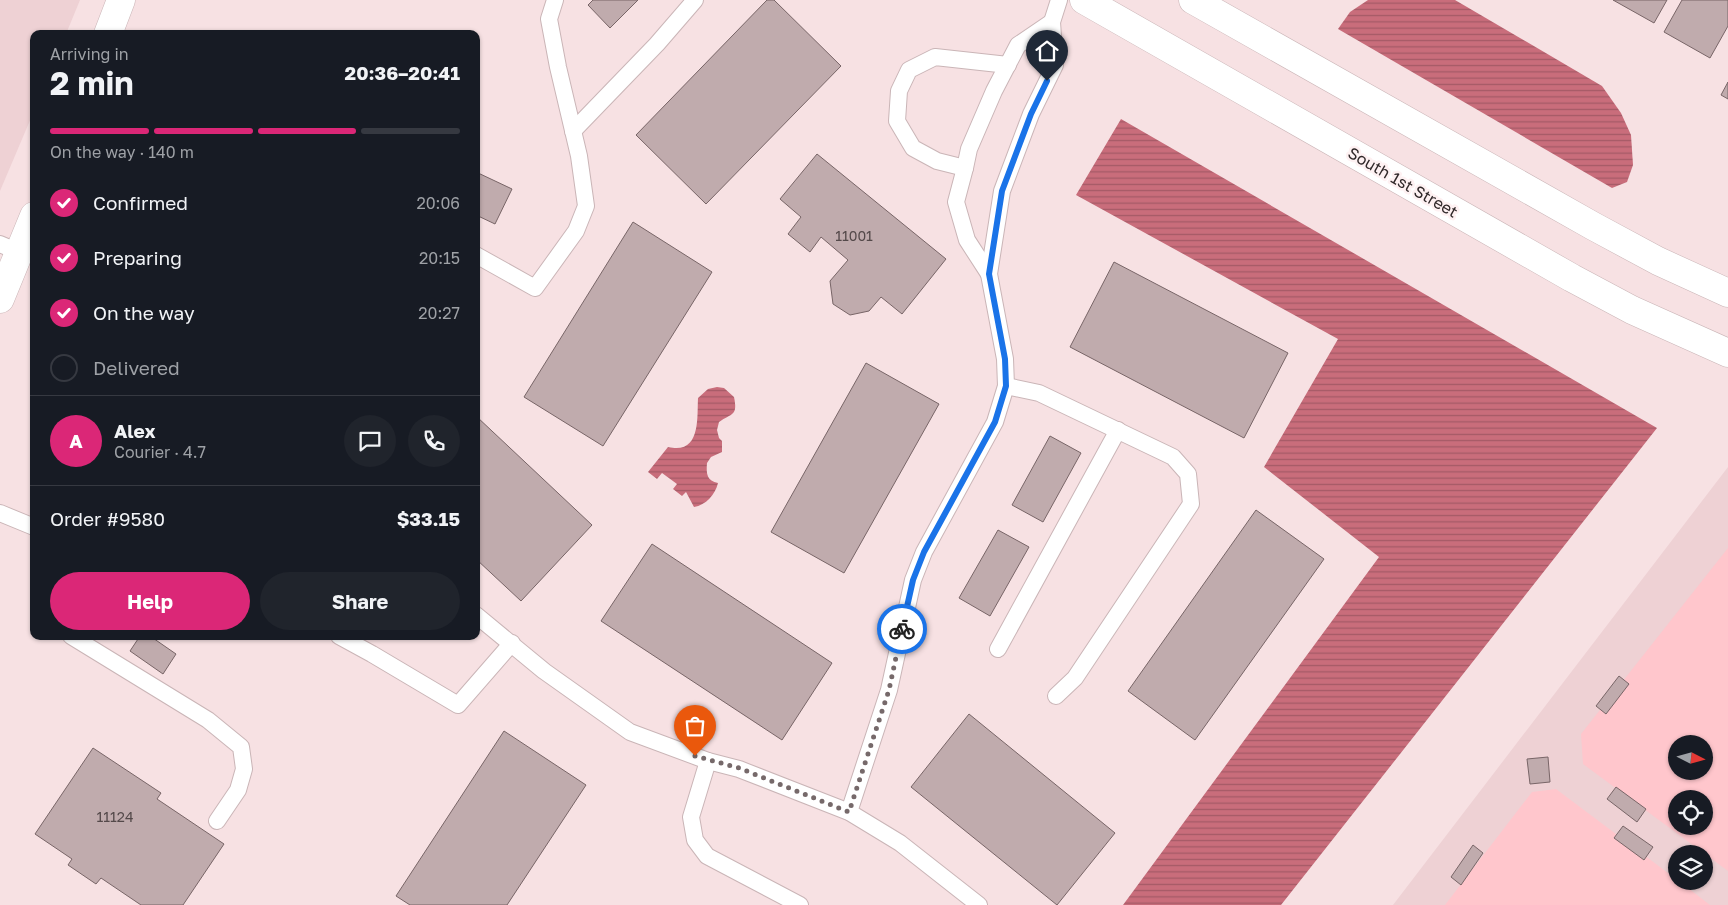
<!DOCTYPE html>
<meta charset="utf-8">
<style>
body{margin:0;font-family:"Golos Text",sans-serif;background:#20242c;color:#f1f3f6;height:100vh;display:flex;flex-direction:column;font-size:19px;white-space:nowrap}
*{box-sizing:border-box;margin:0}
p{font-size:16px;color:#9ea1a6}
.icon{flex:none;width:28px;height:28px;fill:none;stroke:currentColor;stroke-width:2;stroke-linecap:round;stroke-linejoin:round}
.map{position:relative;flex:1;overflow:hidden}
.panel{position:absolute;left:30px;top:30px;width:450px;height:610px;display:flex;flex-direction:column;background:#171b24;border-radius:10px;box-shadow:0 1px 4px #0004}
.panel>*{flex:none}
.needle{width:32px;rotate:96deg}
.fabs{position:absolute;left:1668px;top:735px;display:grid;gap:10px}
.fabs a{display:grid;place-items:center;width:45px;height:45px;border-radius:50%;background:#171b24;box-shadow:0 1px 4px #0004;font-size:25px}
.pin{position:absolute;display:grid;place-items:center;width:42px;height:42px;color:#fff;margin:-51px -21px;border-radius:50% 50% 50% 0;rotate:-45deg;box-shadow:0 0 5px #0007}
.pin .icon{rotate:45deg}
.courier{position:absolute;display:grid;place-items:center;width:50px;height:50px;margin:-25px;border:4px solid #1a73e8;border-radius:50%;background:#fff;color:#222;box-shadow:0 1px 6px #0007}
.overview em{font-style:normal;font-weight:700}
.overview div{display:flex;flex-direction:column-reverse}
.overview{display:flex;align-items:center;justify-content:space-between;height:85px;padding:0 20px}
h1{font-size:32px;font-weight:700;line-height:38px}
.bar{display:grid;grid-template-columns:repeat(4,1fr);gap:8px 5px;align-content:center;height:60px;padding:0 20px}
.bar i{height:6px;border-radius:4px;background:#363941}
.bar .current{background:#db2777}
.bar p{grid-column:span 4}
.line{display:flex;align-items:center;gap:12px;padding:0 20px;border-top:1px solid #363941}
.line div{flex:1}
.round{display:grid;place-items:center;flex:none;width:52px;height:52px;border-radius:26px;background:#20242c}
ol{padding:0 20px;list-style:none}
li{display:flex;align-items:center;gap:15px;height:55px}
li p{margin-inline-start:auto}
li .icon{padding:5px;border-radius:50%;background:#db2777;color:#fff;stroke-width:4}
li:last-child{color:#9ea1a6}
li i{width:28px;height:28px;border:2px solid #363941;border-radius:50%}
.cta{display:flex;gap:10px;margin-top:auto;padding:10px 20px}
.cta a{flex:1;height:58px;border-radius:30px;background:#db2777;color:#fff;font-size:20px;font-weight:700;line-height:58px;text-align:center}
.cta a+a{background:#20242c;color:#f1f3f6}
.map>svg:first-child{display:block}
</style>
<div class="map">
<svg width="1728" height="905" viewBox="0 0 1728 905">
<defs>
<pattern id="water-rules" width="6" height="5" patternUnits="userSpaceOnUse" patternTransform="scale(1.25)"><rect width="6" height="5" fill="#c96d7b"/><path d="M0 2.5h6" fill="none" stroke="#a45a65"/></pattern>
</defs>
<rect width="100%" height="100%" fill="#f7e1e3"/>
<!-- built -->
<g fill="#eed1d4" fill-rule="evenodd">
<path d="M0 0H80L66 34H34V111L0 191Z"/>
<path d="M1728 467V905H1393ZM1676 744H1704V771H1676ZM1676 799H1704V826H1676ZM1676 854H1704V881H1676Z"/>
</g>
<!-- pitch -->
<g fill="#ffc6cc" fill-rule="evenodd">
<path d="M1728 548V871L1583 764 1581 734ZM1676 744H1704V771H1676ZM1676 799H1704V826H1676Z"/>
<path d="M1556 789 1676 879V881H1679L1710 905H1445L1532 792Z"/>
</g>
<!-- water -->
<g fill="url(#water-rules)">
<path d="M1368 0H1455L1602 86 1621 113 1631 135 1633 165 1627 182 1612 188 1338 29 1350 12Z"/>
<path d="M1121 119 1657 428 1281 905H1123L1379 557 1264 467 1338 339 1076 195Z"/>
<path d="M717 387 724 388 734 397C738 416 732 413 719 422L717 430 719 438 722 441V452L711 457 707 463C706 474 707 481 718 483 715 495 706 505 694 507L686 492 682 496 673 489 677 484 662 473 657 479 648 472 668 447C701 455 697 418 698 398L708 389Z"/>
</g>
<!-- building -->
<g fill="#c0abad" stroke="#786567">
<path d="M593 0H638L610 28 588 5Z"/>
<path d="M767 0H774L841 66 706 204 636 135Z"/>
<path d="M1613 0H1667L1654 23Z"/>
<path d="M1682 0H1728V26L1710 58 1664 32Z"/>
<path d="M1728 82V99L1721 95Z"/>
<path d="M817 154 946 259 902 314 881 297 869 311 850 315 833 304 830 281 848 260 821 237 810 252 788 234 801 217 780 199Z"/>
<path d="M476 172 512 189 495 224 476 215Z"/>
<path d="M633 222 712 272 603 446 524 397Z"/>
<path d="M1114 262 1288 353 1244 438 1070 347Z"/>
<path d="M866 363 939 404 844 573 771 532Z"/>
<path d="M476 416 592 525 521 601 476 559Z"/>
<path d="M1050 436 1081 453 1043 522 1012 505Z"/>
<path d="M1256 510 1324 559 1195 740 1128 691Z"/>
<path d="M998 530 1029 547 990 616 959 598Z"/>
<path d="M652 544 832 663 782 740 601 621Z"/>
<path d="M140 636H150L176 654 163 674 130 651Z"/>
<path d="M1619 676 1629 684 1606 714 1596 706Z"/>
<path d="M969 714 1115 833 1057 905 911 787Z"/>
<path d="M504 731 586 785 507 905H410L396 896Z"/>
<path d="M93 748 161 793 157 799 224 844 183 905H141L101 878 96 884 68 865 72 859 35 834Z"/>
<path d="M1548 757 1550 782 1530 784 1527 759Z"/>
<path d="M1616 787 1646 809 1637 822 1607 799Z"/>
<path d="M1623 826 1653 847 1644 860 1614 838Z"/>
<path d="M1473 845 1483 853 1461 885 1451 877Z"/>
</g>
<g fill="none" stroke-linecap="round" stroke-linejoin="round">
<!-- lane casing -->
<g stroke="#cab5b7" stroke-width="18">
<g id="lane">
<path d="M573 131 657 44 695 0"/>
<path d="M965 168 937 161 913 148 897 121 899 91 909 70 935 57 1008 65"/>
<path d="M0 244 19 252"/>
<path d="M476 255 535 288 576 231 586 206 579 156 558 67 549 19 555 0"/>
<path d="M989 274 967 240 956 202 965 168 969 149 994 91 1018 45 1052 22"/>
<path d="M1006 386 1039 393 1173 457 1188 474 1191 504 1075 678 1056 696"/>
<path d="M0 513 34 527"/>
<path d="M476 615 544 671 630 732 708 761 739 769 849 812 900 843 979 905"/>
<path d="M71 636 208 720 241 747 244 769 238 790 217 821"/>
<path d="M339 636 372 654 458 705 512 643"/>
<path d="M998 649 1118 430"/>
<path d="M708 761 691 817 695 840 707 856 800 905"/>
<path d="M849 812 889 690 913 580 924 552 995 422 1006 386 1005 359 989 274 1002 191 1031 114 1055 65 1052 22 1059 0"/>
</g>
</g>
<!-- secondary casing -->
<g stroke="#cab5b7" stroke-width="29">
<g id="secondary">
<path d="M1084 0 1572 278 1632 310 1728 353"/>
<path d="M1193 0 1593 226 1658 261 1728 293"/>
<path d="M108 34 121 0"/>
<path d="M0 299 34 216"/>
</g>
</g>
<!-- lane -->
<use href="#lane" stroke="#fff" stroke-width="16"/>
<!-- secondary -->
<use href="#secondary" stroke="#fff" stroke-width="28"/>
</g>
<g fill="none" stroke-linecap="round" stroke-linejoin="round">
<!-- done -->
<path stroke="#76696a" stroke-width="5" stroke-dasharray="0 9" d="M695 756 739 768 849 812 889 690 902 629"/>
<!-- route -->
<path stroke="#1a73e8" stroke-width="6" d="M902 629 913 580 924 552 995 422 1006 386 1005 359 989 274 1002 191 1031 114 1047 81"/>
</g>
<g text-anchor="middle" stroke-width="5" stroke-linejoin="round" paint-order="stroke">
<!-- number labels -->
<g font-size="14" fill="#54494a">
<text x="854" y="241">11001</text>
<text x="115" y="822">11124</text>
</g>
<!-- street labels -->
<g font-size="16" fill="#302829" stroke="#fef1f2">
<text transform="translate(1403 182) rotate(30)" y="6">South 1st Street</text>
</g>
</g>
</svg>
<div class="fabs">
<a><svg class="needle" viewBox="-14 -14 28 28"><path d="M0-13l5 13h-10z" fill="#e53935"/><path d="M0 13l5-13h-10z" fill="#9ea1a6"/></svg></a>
<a><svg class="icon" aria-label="locate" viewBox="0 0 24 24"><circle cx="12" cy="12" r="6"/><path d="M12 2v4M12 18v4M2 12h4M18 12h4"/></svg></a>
<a><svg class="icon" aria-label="layers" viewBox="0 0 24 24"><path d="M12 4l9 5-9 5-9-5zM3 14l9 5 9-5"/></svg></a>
</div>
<div class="pin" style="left:695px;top:756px;background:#ea580c"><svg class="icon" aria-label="bag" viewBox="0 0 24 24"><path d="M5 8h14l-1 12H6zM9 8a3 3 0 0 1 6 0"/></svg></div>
<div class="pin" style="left:1047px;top:81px;background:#1f2937"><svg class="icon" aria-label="home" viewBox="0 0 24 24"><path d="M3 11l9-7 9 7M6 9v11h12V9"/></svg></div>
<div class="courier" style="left:902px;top:629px"><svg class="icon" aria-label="bike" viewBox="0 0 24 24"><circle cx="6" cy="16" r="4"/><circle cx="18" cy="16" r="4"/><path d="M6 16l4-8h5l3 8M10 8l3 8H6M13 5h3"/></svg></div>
<section class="panel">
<div class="overview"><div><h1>2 min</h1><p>Arriving in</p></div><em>20:36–20:41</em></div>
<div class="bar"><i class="current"></i><i class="current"></i><i class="current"></i><i></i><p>On the way · 140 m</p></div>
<ol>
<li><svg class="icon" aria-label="check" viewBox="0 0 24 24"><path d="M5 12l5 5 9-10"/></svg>Confirmed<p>20:06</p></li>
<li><svg class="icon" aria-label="check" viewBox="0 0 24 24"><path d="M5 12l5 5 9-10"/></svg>Preparing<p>20:15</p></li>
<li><svg class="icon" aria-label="check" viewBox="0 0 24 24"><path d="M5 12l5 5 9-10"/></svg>On the way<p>20:27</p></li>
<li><i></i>Delivered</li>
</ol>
<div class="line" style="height:90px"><b class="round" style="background:#db2777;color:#fff">A</b><div><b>Alex</b><p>Courier · 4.7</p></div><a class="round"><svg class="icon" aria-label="chat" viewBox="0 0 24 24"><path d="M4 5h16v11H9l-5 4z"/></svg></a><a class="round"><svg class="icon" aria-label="phone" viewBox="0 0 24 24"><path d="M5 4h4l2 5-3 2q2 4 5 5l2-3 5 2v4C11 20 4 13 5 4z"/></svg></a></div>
<div class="line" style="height:65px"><div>Order #9580</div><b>$33.15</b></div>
<div class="cta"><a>Help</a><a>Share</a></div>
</section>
</div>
